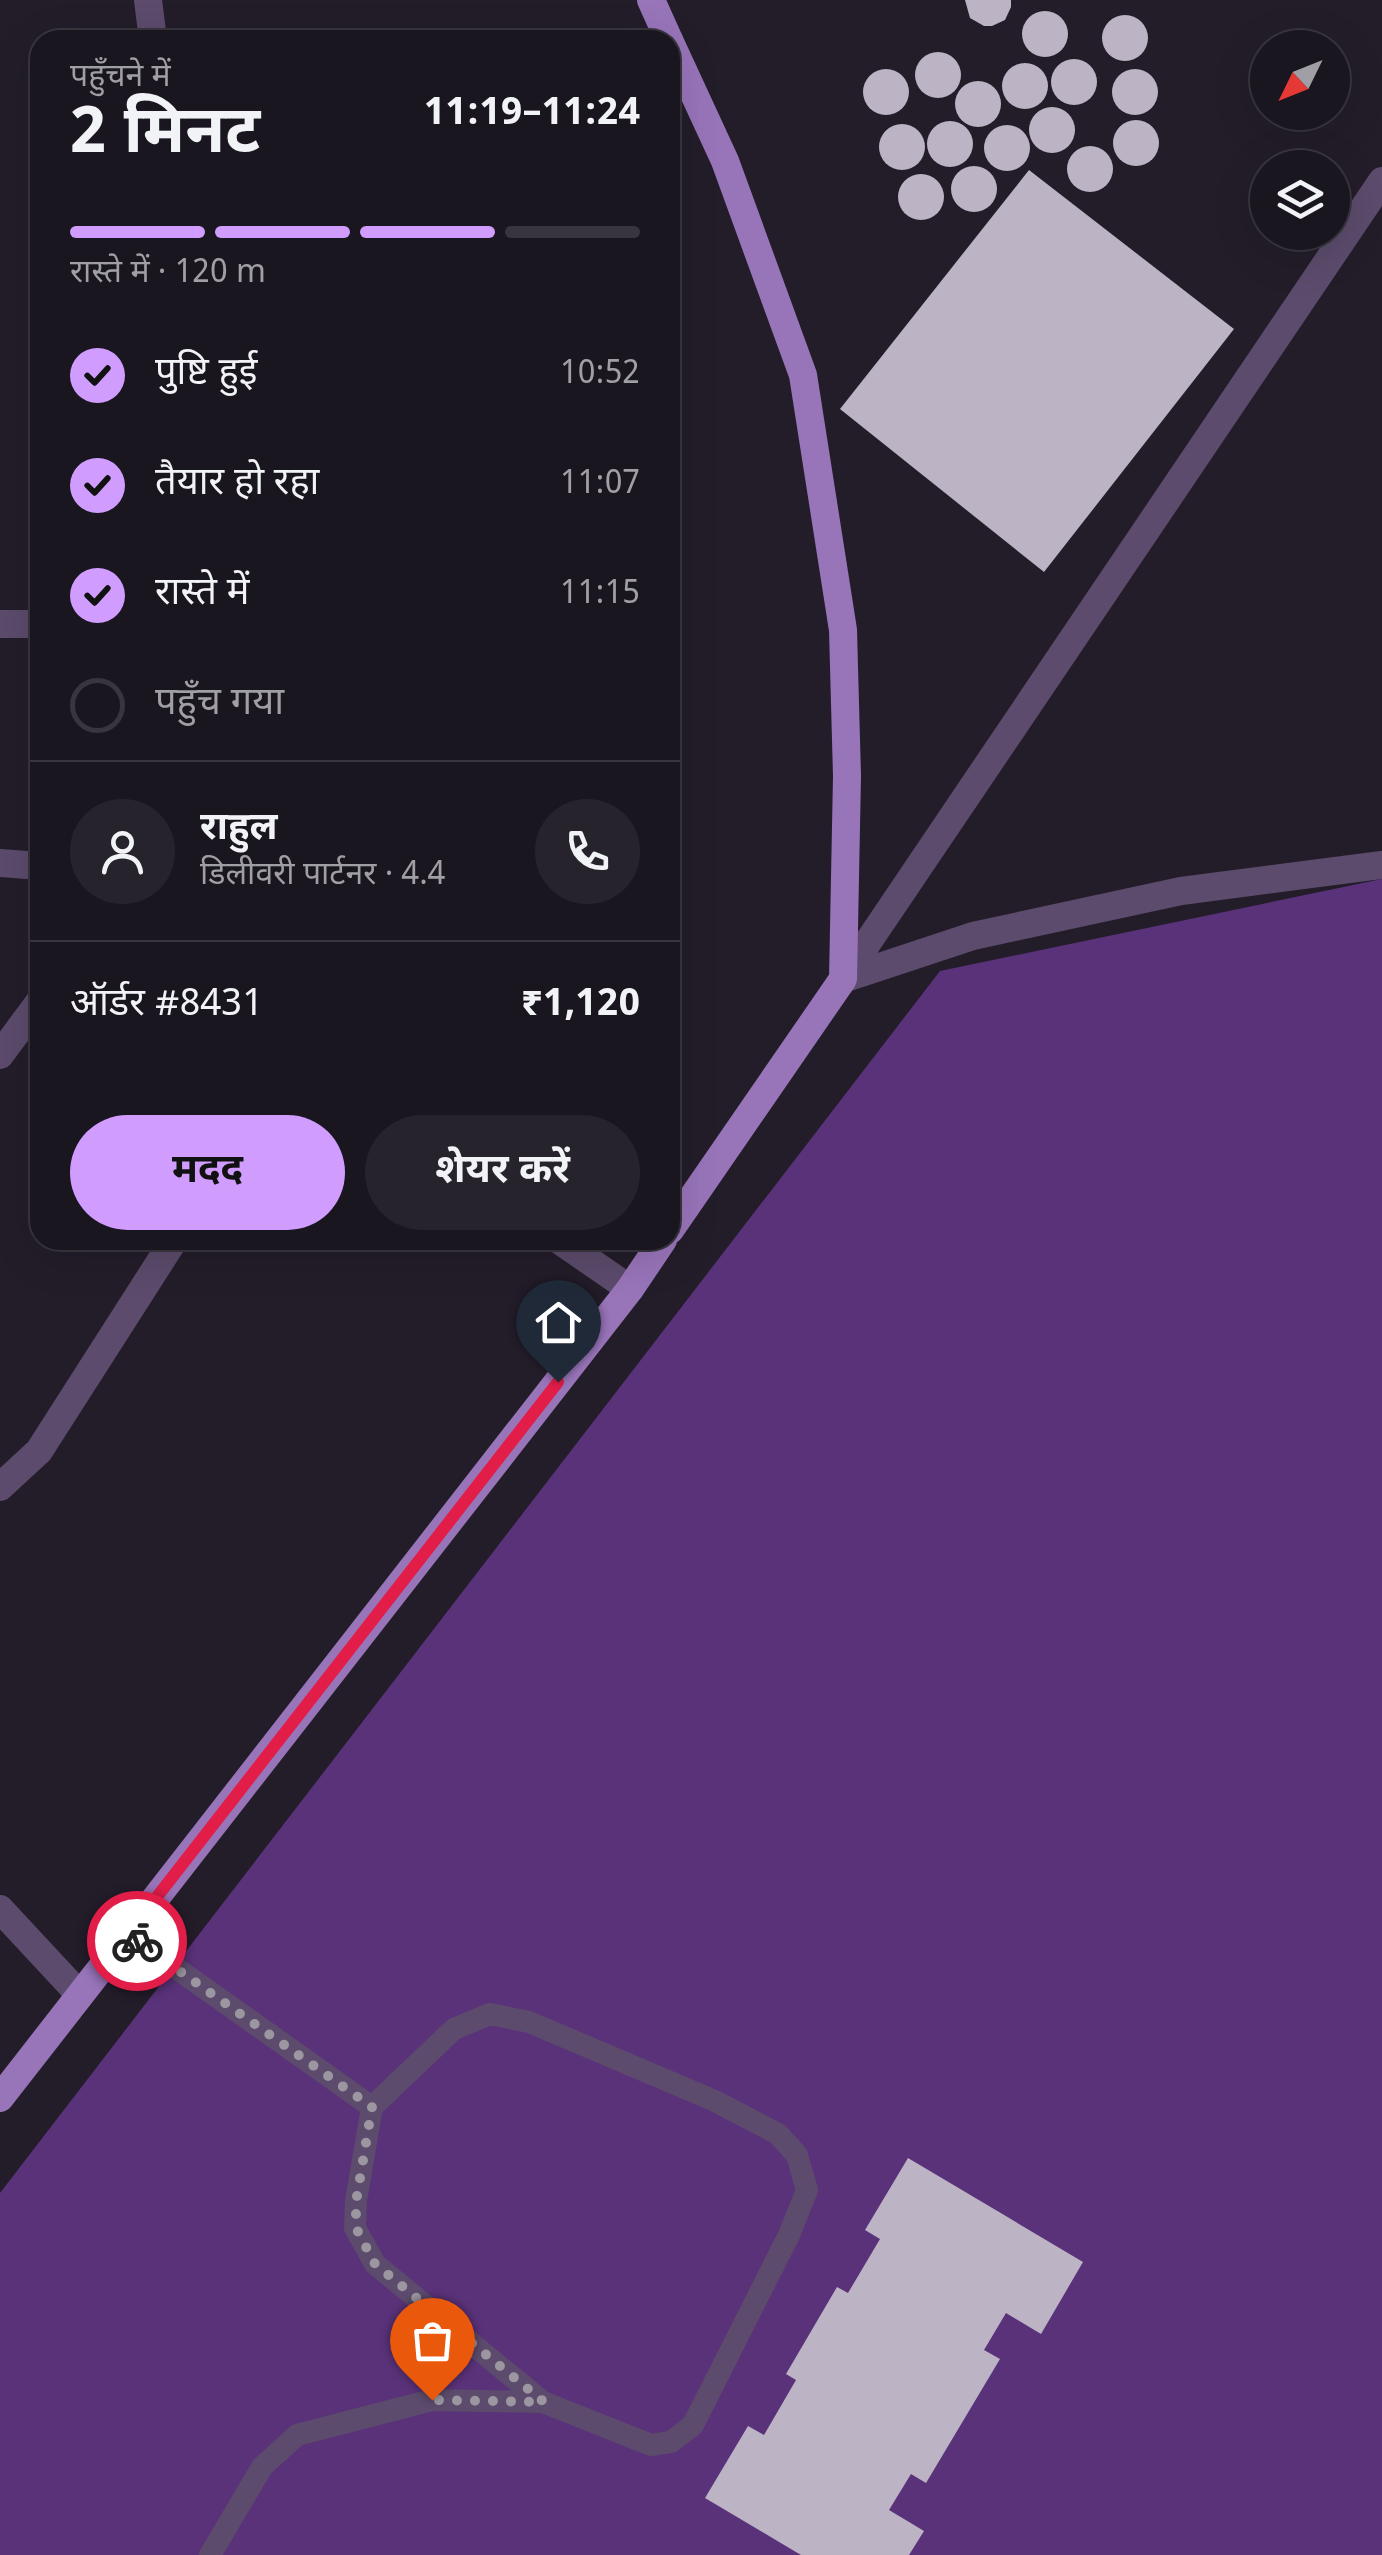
<!DOCTYPE html>
<html lang="hi">
<meta charset="utf-8">
<style>
body{margin:0;font-family:Georgia,"Noto Sans Devanagari",serif;background:#27232d;color:#f1f3f6;height:100vh;display:flex;flex-direction:column;font-size:38px;white-space:nowrap}
*{box-sizing:border-box;margin:0}
p{font-size:32px;color:#9f9fa5}
.icon{flex:none;width:55px;height:55px;fill:none;stroke:currentColor;stroke-width:2;stroke-linecap:round;stroke-linejoin:round}
.map{position:relative;flex:1;overflow:hidden}
.panel{position:absolute;left:30px;top:30px;width:650px;height:1220px;display:flex;flex-direction:column;background:#1a1620;border-radius:30px;box-shadow:0 10px 40px #0002,0 0 0 2px #38353e}
.panel>*{flex:none}
.needle{width:65px;rotate:227deg}
.buttons{position:absolute;left:1250px;top:30px;display:grid;gap:20px}
.buttons a{display:grid;place-items:center;width:100px;height:100px;border-radius:50%;background:#1a1620;box-shadow:0 10px 40px #0002,0 0 0 2px #38353e;font-size:50px}
.pin{position:absolute;display:grid;place-items:center;width:85px;height:85px;color:#fff;margin:-102px -42px;border-radius:50% 50% 50% 0;rotate:-45deg;box-shadow:0 0 10px #0007}
.pin .icon{rotate:45deg}
.courier{position:absolute;display:grid;place-items:center;width:100px;height:100px;margin:-50px;border:8px solid #e11d48;border-radius:50%;background:#fff;color:#222;box-shadow:0 2px 12px #0007}
.head em{font-style:normal;font-weight:700}
.head div{display:flex;flex-direction:column-reverse}
.head{display:flex;align-items:center;justify-content:space-between;height:170px;padding:0 40px}
h1{font-size:65px;font-weight:700;line-height:75px}
.bar{display:grid;grid-template-columns:repeat(4,1fr);gap:15px 10px;align-content:center;height:120px;padding:0 40px}
.bar i{height:12px;border-radius:8px;background:#38353e}
.bar .active{background:#d09dff}
.bar p{grid-column:span 4}
.line{display:flex;align-items:center;gap:25px;padding:0 40px;border-top:2px solid #38353e}
.line div{flex:1}
.round{display:grid;place-items:center;flex:none;width:105px;height:105px;border-radius:52px;background:#27232d}
ol{padding:0 40px;list-style:none}
li{display:flex;align-items:center;gap:30px;height:110px}
li p{margin-inline-start:auto}
li .icon{padding:10px;border-radius:50%;background:#d09dff;color:#111;stroke-width:4}
li:last-child{color:#9f9fa5}
li i{width:55px;height:55px;border:5px solid #38353e;border-radius:50%}
.cta{display:flex;gap:20px;margin-top:auto;padding:20px 40px}
.cta a{flex:1;height:115px;border-radius:60px;background:#d09dff;color:#111;font-size:40px;font-weight:700;line-height:115px;text-align:center}
.cta a+a{background:#27232d;color:#f1f3f6}
.map>svg:first-child{display:block}
</style>
<div class="map">
<svg width="1382" height="2555" viewBox="0 0 1382 2555">
<rect width="100%" height="100%" fill="#231d2a"/>
<!-- green -->
<path fill="#5a327a" d="M1382 879V2555H0V2193L940 971Z"/>
<!-- building -->
<g fill="#bcb3c5">
<path d="M965 0H1011V7L1005 20 992 26H984L970 18Z"/>
<circle cx="1045" cy="34" r="23"/>
<circle cx="1125" cy="38" r="23"/>
<circle cx="938" cy="75" r="23"/>
<circle cx="1074" cy="82" r="23"/>
<circle cx="1025" cy="86" r="23"/>
<circle cx="886" cy="92" r="23"/>
<circle cx="1135" cy="92" r="23"/>
<circle cx="978" cy="104" r="23"/>
<circle cx="1052" cy="130" r="23"/>
<circle cx="1136" cy="143" r="23"/>
<circle cx="950" cy="144" r="23"/>
<circle cx="902" cy="147" r="23"/>
<circle cx="1007" cy="148" r="23"/>
<circle cx="1090" cy="169" r="23"/>
<circle cx="974" cy="189" r="23"/>
<path d="M1029 170 1234 329 1044 572 840 409Z"/>
<circle cx="921" cy="197" r="23"/>
<path d="M908 2158 1083 2262 1041 2334 1006 2313 984 2350 1000 2359 926 2483 911 2474 889 2510 924 2531 909 2555H801L705 2498 748 2426 764 2435 796 2380 786 2374 837 2287 848 2293 880 2239 865 2230Z"/>
</g>
<g fill="none" stroke-linecap="round" stroke-linejoin="round">
<!-- service -->
<g stroke="#5c4b6c" stroke-width="22">
<path d="M128 1934 372 2107 356 2201 355 2228 375 2264 543 2402"/>
<path d="M210 2555 262 2467 297 2435 432 2400 543 2402 651 2445 671 2442 693 2425 789 2235 807 2190 797 2155 778 2134 715 2101 529 2022 490 2014 454 2029 372 2107"/>
</g>
<!-- minor -->
<g stroke="#5c4b6c" stroke-width="28">
<path d="M148 0 153 40"/>
<path d="M0 624H40"/>
<path d="M0 863 40 866"/>
<path d="M0 1055 40 1001"/>
<path d="M559 1240 630 1289"/>
<path d="M0 1487 39 1451 174 1240"/>
<path d="M0 1909 80 1995"/>
</g>
<!-- tertiary -->
<g stroke="#5c4b6c" stroke-width="28">
<path d="M843 979 1382 181"/>
<path d="M843 979 973 936 1181 891 1382 865"/>
</g>
<!-- primary -->
<g stroke="#9874b9" stroke-width="28">
<path d="M651 0 669 40"/>
<path d="M670 42 725 161 803 375 843 630 847 776 843 979 670 1230"/>
<path d="M0 2098 630 1289 663 1240"/>
</g>
</g>
<g fill="none" stroke-linecap="round" stroke-linejoin="round">
<!-- done -->
<path stroke="#9b96a0" stroke-width="10" stroke-dasharray="0 18" d="M137 1941 372 2107 356 2202V2228L375 2264 544 2402 432 2400"/>
<!-- route -->
<path stroke="#e11d48" stroke-width="12" d="M137 1941 128 1934 558 1382"/>
</g>
</svg>
<div class="buttons">
<a><svg class="needle" viewBox="-14 -14 28 28"><path d="M0-13l5 13h-10z" fill="#e53935"/><path d="M0 13l5-13h-10z" fill="#9f9fa5"/></svg></a>
<a><svg class="icon" aria-label="layers" viewBox="0 0 24 24"><path d="M12 4l9 5-9 5-9-5zM3 14l9 5 9-5"/></svg></a>
</div>
<div class="pin" style="left:432px;top:2400px;background:#ea580c"><svg class="icon" aria-label="bag" viewBox="0 0 24 24"><path d="M5 8h14l-1 12H6zM9 8a3 3 0 0 1 6 0"/></svg></div>
<div class="pin" style="left:558px;top:1382px;background:#1f2937"><svg class="icon" aria-label="home" viewBox="0 0 24 24"><path d="M3 11l9-7 9 7M6 9v11h12V9"/></svg></div>
<div class="courier" style="left:137px;top:1941px"><svg class="icon" aria-label="bike" viewBox="0 0 24 24"><circle cx="6" cy="16" r="4"/><circle cx="18" cy="16" r="4"/><path d="M6 16l4-8h5l3 8M10 8l3 8H6M13 5h3"/></svg></div>
<section class="panel">
<div class="head"><div><h1>2 मिनट</h1><p>पहुँचने में</p></div><em>11:19–11:24</em></div>
<div class="bar"><i class="active"></i><i class="active"></i><i class="active"></i><i></i><p>रास्ते में · 120 m</p></div>
<ol>
<li><svg class="icon" aria-label="check" viewBox="0 0 24 24"><path d="M5 12l5 5 9-10"/></svg>पुष्टि हुई<p>10:52</p></li>
<li><svg class="icon" aria-label="check" viewBox="0 0 24 24"><path d="M5 12l5 5 9-10"/></svg>तैयार हो रहा<p>11:07</p></li>
<li><svg class="icon" aria-label="check" viewBox="0 0 24 24"><path d="M5 12l5 5 9-10"/></svg>रास्ते में<p>11:15</p></li>
<li><i></i>पहुँच गया</li>
</ol>
<div class="line" style="height:180px"><a class="round"><svg class="icon" aria-label="person" viewBox="0 0 24 24"><circle cx="12" cy="8" r="4"/><path d="M4 21q1-7 8-7t8 7"/></svg></a><div><b>राहुल</b><p>डिलीवरी पार्टनर · 4.4</p></div><a class="round"><svg class="icon" aria-label="phone" viewBox="0 0 24 24"><path d="M5 4h4l2 5-3 2q2 4 5 5l2-3 5 2v4C11 20 4 13 5 4z"/></svg></a></div>
<div class="line" style="height:130px"><div>ऑर्डर #8431</div><b>₹1,120</b></div>
<div class="cta"><a>मदद</a><a>शेयर करें</a></div>
</section>
</div>
